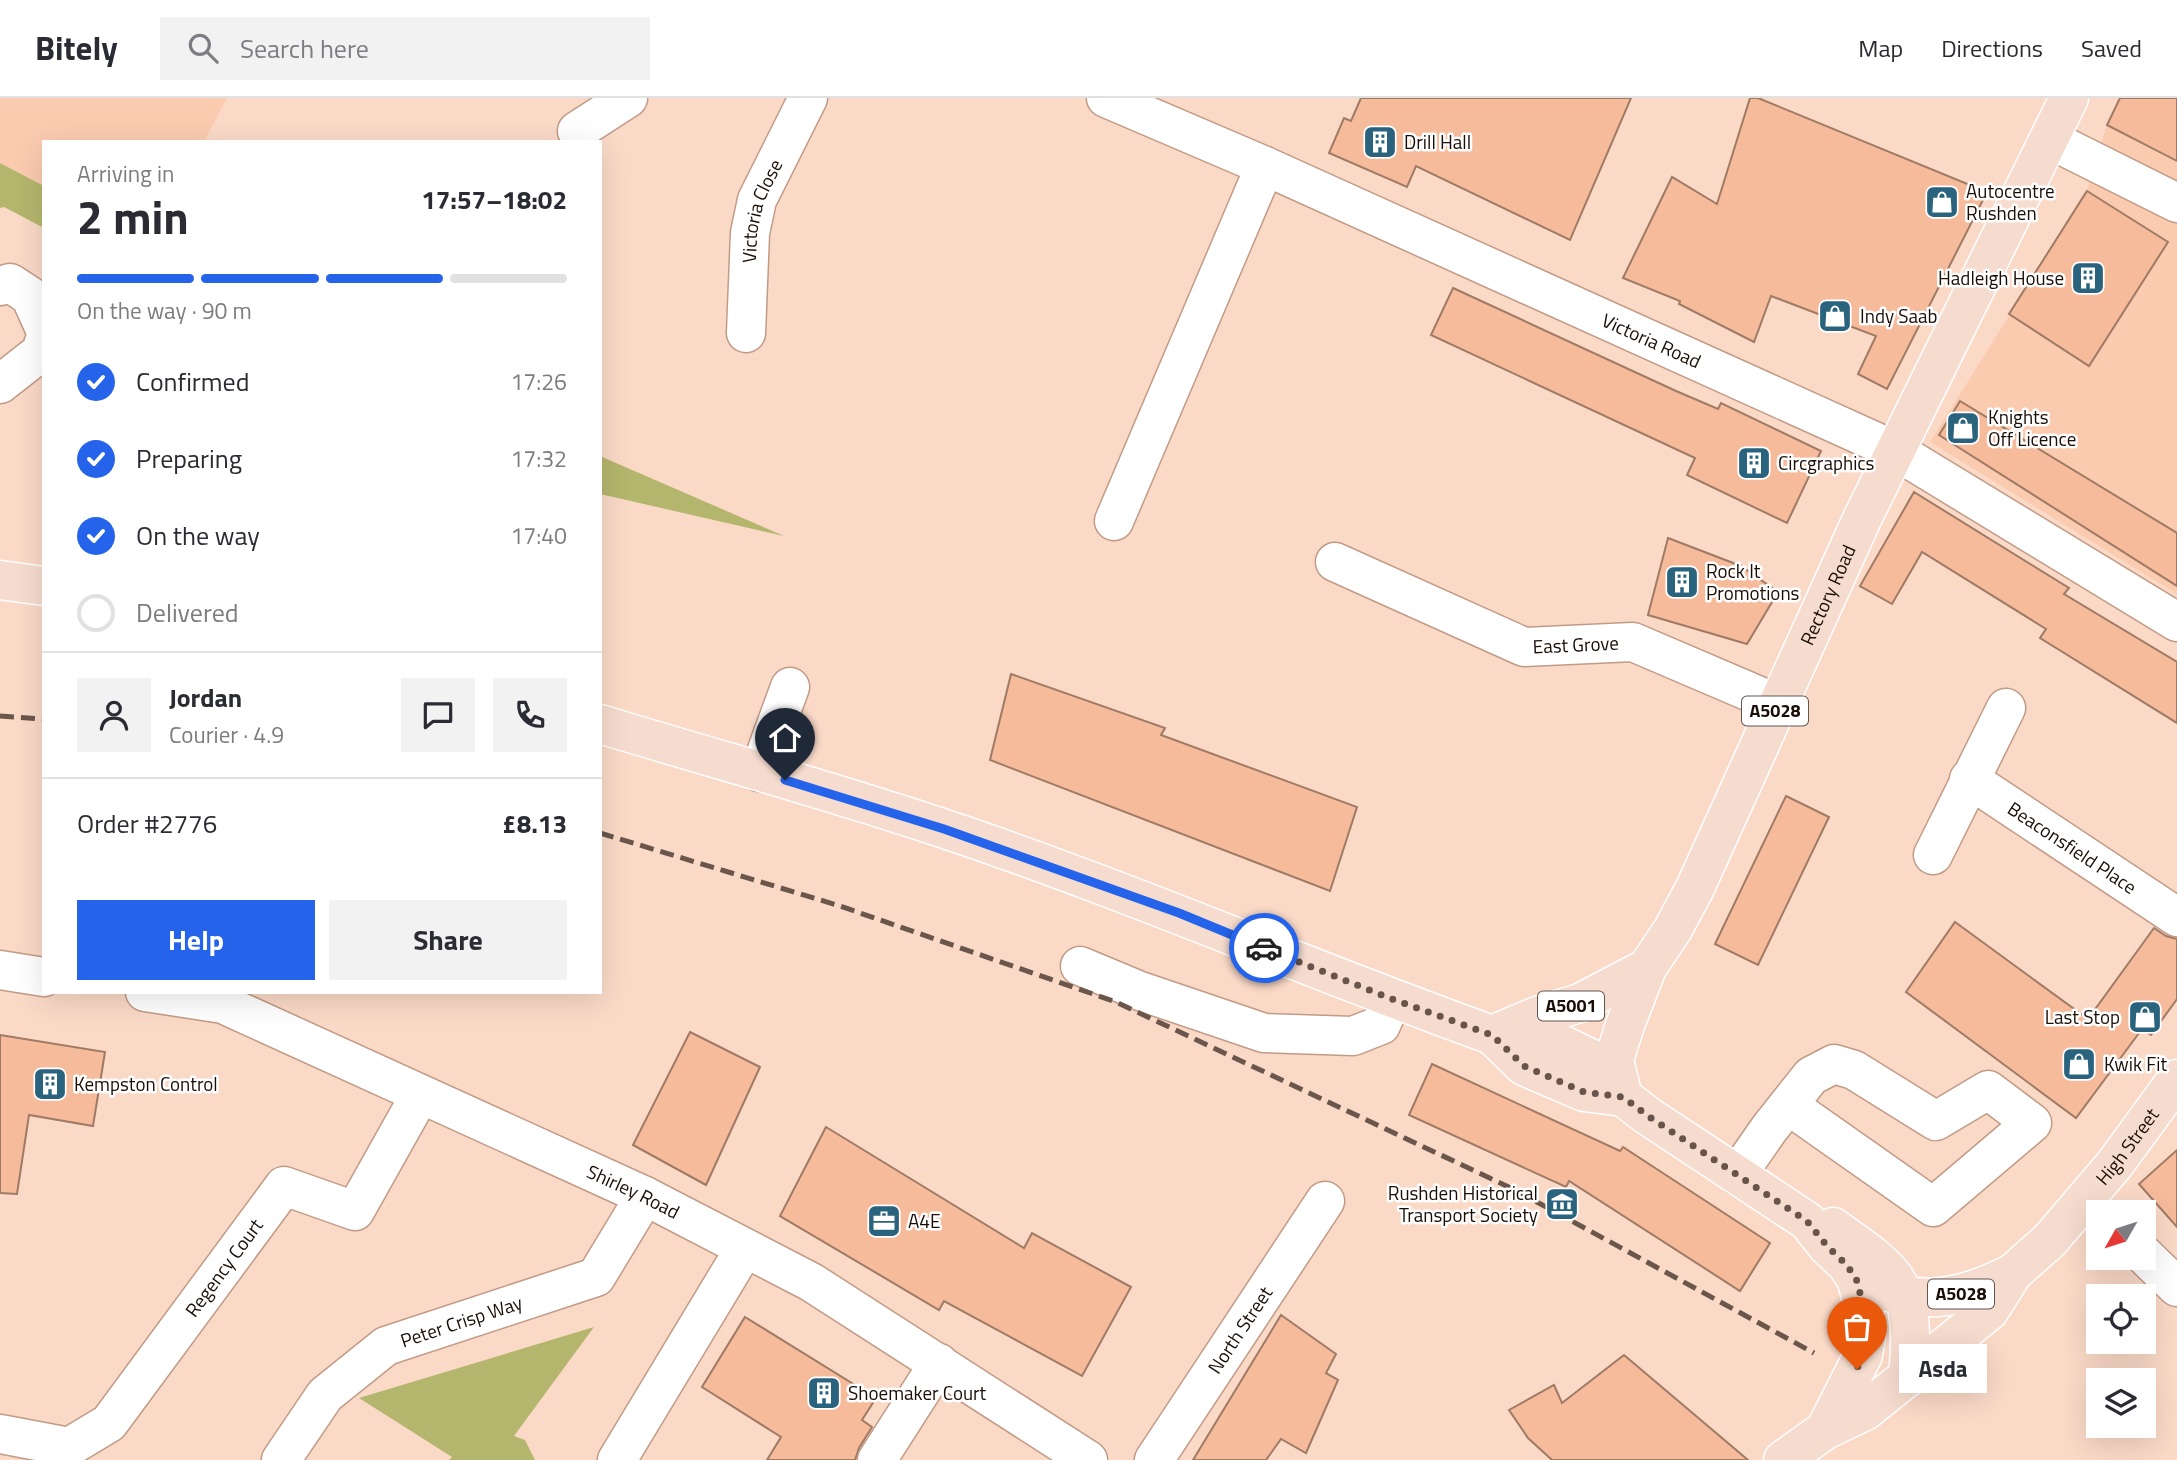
<!DOCTYPE html>
<meta charset="utf-8">
<style>
body{margin:0;font-family:"Titillium Web",sans-serif;background:#f2f2f3;color:#2b2b33;height:100vh;display:flex;flex-direction:column;font-size:26px;white-space:nowrap}
*{box-sizing:border-box;margin:0}
p{font-size:23px;color:#7c7c81}
.icon{flex:none;width:38px;height:38px;fill:none;stroke:currentColor;stroke-width:2;stroke-linecap:round;stroke-linejoin:round}
.map{position:relative;flex:1;overflow:hidden}
.panel{position:absolute;left:42px;top:42px;width:560px;height:854px;display:flex;flex-direction:column;background:#fff;border-radius:0px;box-shadow:0 7px 28px #0002}
.panel>*{flex:none}
.needle{width:46px;rotate:231deg}
.controls{position:absolute;left:2086px;top:1102px;display:grid;gap:14px}
.controls a{display:grid;place-items:center;width:70px;height:70px;border-radius:0px;background:#fff;box-shadow:0 7px 28px #0002;font-size:35px}
.pin{position:absolute;display:grid;place-items:center;width:60px;height:60px;color:#fff;margin:-72px -30px;border-radius:50% 50% 50% 0;rotate:-45deg;box-shadow:0 0 7px #0007}
.pin .icon{rotate:45deg}
.courier{position:absolute;display:grid;place-items:center;width:70px;height:70px;margin:-35px;border:5px solid #2563eb;border-radius:50%;background:#fff;color:#222;box-shadow:0 2px 9px #0007}
.bubble{position:absolute;height:49px;border-radius:0px;background:#fff;box-shadow:0 7px 28px #0002;font-size:23px;font-weight:700;line-height:49px;text-align:center}
.head em{font-style:normal;font-weight:700}
.head div{display:flex;flex-direction:column-reverse}
.head{display:flex;align-items:center;justify-content:space-between;height:119px;padding:0 35px}
h1{font-size:46px;font-weight:700;line-height:52px}
.bar{display:grid;grid-template-columns:repeat(4,1fr);gap:10px 7px;align-content:center;height:84px;padding:0 35px}
.bar i{height:9px;border-radius:5px;background:#e1e1e2}
.bar .on{background:#2563eb}
.bar p{grid-column:span 4}
.line{display:flex;align-items:center;gap:18px;padding:0 35px;border-top:2px solid #e1e1e2}
.line div{flex:1}
.round{display:grid;place-items:center;flex:none;width:74px;height:74px;border-radius:0px;background:#f2f2f3}
ol{padding:0 35px;list-style:none}
li{display:flex;align-items:center;gap:21px;height:77px}
li p{margin-inline-start:auto}
li .icon{padding:7px;border-radius:50%;background:#2563eb;color:#fff;stroke-width:4}
li:last-child{color:#7c7c81}
li i{width:38px;height:38px;border:4px solid #e1e1e2;border-radius:50%}
.action{display:flex;gap:14px;margin-top:auto;padding:14px 35px}
.action a{flex:1;height:80px;border-radius:0px;background:#2563eb;color:#fff;font-size:28px;font-weight:700;line-height:80px;text-align:center}
.action a+a{background:#f2f2f3;color:#2b2b33}
header{display:flex;align-items:center;gap:42px;box-sizing:border-box;height:98px;padding:0 35px;background:#fff;border-bottom:2px solid #e1e1e2}
header strong{font-size:33px}
nav{display:flex;gap:38px;margin-inline-start:auto;font-size:24px}
.search{width:490px;height:63px;background:#f2f2f3;display:flex;align-items:center;gap:18px;box-sizing:border-box;padding:0 24px;border-radius:0px;color:#7c7c81;font-size:26px}
.map>svg:first-child{display:block}
</style>
<header>
<strong>Bitely</strong>
<div class="search"><svg class="icon" aria-label="search" viewBox="0 0 24 24"><circle cx="10" cy="10" r="6"/><path d="M15 15l6 6"/></svg>Search here</div>
<nav><a>Map</a><a>Directions</a><a>Saved</a></nav>
</header>
<div class="map">
<svg width="2177" height="1362" viewBox="0 0 2177 1362">
<rect width="100%" height="100%" fill="#fad9c7"/>
<!-- built -->
<g fill="#fbcbb0">
<path d="M0 0H227L204 44H44V88L0 65Z"/>
<path d="M2121 0H2177V496L1930 344 2087 93 2107 27Z"/>
</g>
<!-- green -->
<g fill="#b5b66d">
<path d="M0 65 44 88V130L4 109 0 110Z"/>
<path d="M600 358 784 438 600 396Z"/>
<path d="M594 1229 514 1338 525 1342 535 1362H449L452 1359 359 1300Z"/>
</g>
<!-- building -->
<g fill="#f6bb9b" stroke="#9f7a65" stroke-width="2">
<path d="M1361 0H1631L1570 142 1416 68 1407 89 1329 55 1344 20 1351 23Z"/>
<path d="M1750 0H1758L1987 94 1887 291 1858 276 1876 238 1771 198 1754 244 1679 206 1680 203 1623 180 1672 79 1717 106Z"/>
<path d="M2120 0H2177V63L2107 27Z"/>
<path d="M2087 93 2168 144 2089 268 2009 216Z"/>
<path d="M1453 190 1676 293 1718 311 1721 305 1821 353 1787 425 1687 377 1695 360 1431 237Z"/>
<path d="M1960 303 2177 435V488L1939 337Z"/>
<path d="M1914 394 2069 490 2064 496 2177 564V625L2040 540 2046 531 1922 454 1892 506 1860 488Z"/>
<path d="M1668 440 1741 468 1778 494 1747 546 1648 517Z"/>
<path d="M1011 576 1165 630 1161 637 1357 709 1330 793 990 662Z"/>
<path d="M1786 698 1829 719 1758 867 1715 846Z"/>
<path d="M1955 824 2088 921 2154 830 2166 838 2177 841V901L2151 937 2142 931 2076 1020 1906 894Z"/>
<path d="M690 934 760 969 706 1087 633 1047Z"/>
<path d="M0 937 105 954 93 1028 29 1017 17 1096 0 1095Z"/>
<path d="M1432 966 1620 1053 1623 1049 1770 1145 1740 1193 1569 1083 1566 1089 1409 1017Z"/>
<path d="M826 1029 1024 1150 1032 1135 1131 1189 1082 1278 944 1203 939 1212 780 1118Z"/>
<path d="M2177 1052V1129L2139 1086Z"/>
<path d="M1281 1217 1336 1256 1326 1275 1338 1282 1306 1355 1281 1341 1266 1362H1193Z"/>
<path d="M745 1219 876 1300 862 1322 872 1329 859 1350 855 1362H767L781 1339 702 1289Z"/>
<path d="M1624 1257 1748 1362H1552L1528 1340 1509 1312 1554 1287 1562 1305Z"/>
</g>
<g fill="none" stroke-linecap="round" stroke-linejoin="round">
<!-- minor casing -->
<g stroke="#c29b86" stroke-width="41">
<g id="minor">
<path id="s1" d="M1106 0 1265 68 1896 353 2177 524"/>
<path d="M577 33 628 0"/>
<path d="M2049 41 2177 105"/>
<path d="M0 188 10 185 30 198 44 229"/>
<path id="s2" d="M746 235 750 135 757 102 808 0"/>
<path d="M0 286 41 254 44 244"/>
<path d="M1114 423 1265 68"/>
<path id="s3" d="M1335 464 1524 549 1633 544 1778 606"/>
<path d="M759 674 790 589"/>
<path id="s4" d="M1969 681 2177 819"/>
<path d="M1933 757 2006 610"/>
<path d="M1080 868 1140 893 1264 935 1353 938 1381 927 1392 901"/>
<path d="M0 872 44 879"/>
<path id="s5" d="M145 894 223 906 645 1098 811 1184 1088 1362"/>
<path d="M1737 1077 1769 1031 1811 978 1834 966 1854 972 1936 1023 1988 992 2032 1025 1933 1109 1788 1007"/>
<path d="M2144 1157 2177 1189"/>
<path id="s6" d="M0 1336 69 1349 109 1325 284 1088 355 1113 420 997"/>
<path id="s7" d="M281 1362 325 1297 386 1248 596 1179 645 1098"/>
<path d="M617 1362 745 1150"/>
<path d="M877 1362 939 1265"/>
<path id="s8" d="M1154 1362 1325 1103"/>
</g>
</g>
<!-- major casing -->
<g stroke="#fff" stroke-width="41">
<g id="major">
<path d="M0 482 44 488"/>
<path d="M600 626C715 661 832 693 945 731 1130 793 1308 871 1492 937L1537 918 1580 905 1647 870"/>
<path d="M1501 936 1536 934 1592 961 1623 999 1648 1018 1807 1123 1827 1148 1847 1167 1857 1183 1864 1211 1866 1239 1863 1257 1825 1332"/>
<path d="M1492 937 1524 968 1535 973 1584 994 1623 999"/>
<path id="s9" d="M1623 999 1614 962 1624 930 1647 870 1673 831 1695 790 1862 421 2069 0"/>
<path d="M1833 1129C1853 1144 1877 1158 1893 1178 1914 1206 1911 1245 1908 1279"/>
<path d="M1882 1192C1929 1208 1970 1197 2013 1175"/>
<path id="s10" d="M1783 1362 1825 1332 1865 1313 1989 1213 2013 1175 2050 1142 2114 1067 2177 981"/>
</g>
</g>
<!-- minor -->
<use href="#minor" stroke="#fff" stroke-width="38"/>
<!-- major -->
<use href="#major" stroke="#f6dcce" stroke-width="38"/>
<!-- rail -->
<g stroke="#6a564b" stroke-width="5" stroke-dasharray="14 7" stroke-linecap="butt">
<path d="M0 618 44 621"/>
<path d="M600 735 840 808 1116 904 1513 1091 1814 1255"/>
</g>
</g>
<g fill="none" stroke-linecap="round" stroke-linejoin="round">
<!-- done -->
<path stroke="#68544a" stroke-width="7" stroke-dasharray="0 12.6" d="M1264 850 1392 901 1492 937 1524 968 1584 994 1623 999 1648 1018 1807 1123 1827 1148 1847 1167 1857 1183 1864 1211 1866 1239 1857 1271"/>
<!-- route -->
<path stroke="#2563eb" stroke-width="9" d="M785 682 944 731 1179 815 1264 850"/>
</g>
<!-- icons -->
<defs>
<g id="building-square" transform="scale(1.75)"><rect x="-9" y="-9" width="18" height="18" rx="4" fill="#2a637d" stroke="#fff"/><path d="M-4-6H4V6H1V3H-1V6H-4ZM-2.5-4.3h1.7v1.8h-1.7ZM.8-4.3h1.7v1.8H.8ZM-2.5-1h1.7V.8h-1.7ZM.8-1h1.7V.8H.8Z" fill="#fff"/></g>
<g id="shop-square" transform="scale(1.75)"><rect x="-9" y="-9" width="18" height="18" rx="4" fill="#2a637d" stroke="#fff"/><path d="M-5-2.5h2.3a2.7 3.5 0 0 1 5.4 0H5L5.5 6h-11ZM-1.5-2.5h3a1.5 2.3 0 0 0-3 0Z" fill="#fff"/></g>
<g id="museum-square" transform="scale(1.75)"><rect x="-9" y="-9" width="18" height="18" rx="4" fill="#2a637d" stroke="#fff"/><path d="M0-6L6-3V-2H-6V-3ZM-5-1h2V3h-2ZM-1-1h2V3h-2ZM3-1h2V3H3ZM-6 4H6V6H-6Z" fill="#fff"/></g>
<g id="office-square" transform="scale(1.75)"><rect x="-9" y="-9" width="18" height="18" rx="4" fill="#2a637d" stroke="#fff"/><path d="M-6-3h4V-5.5h4V-3h4V5H-6ZM-1-4.5V-3h2v-1.5ZM-6 0V1H6V0Z" fill="#fff"/></g>
</defs>
<g fill-rule="evenodd">
<use href="#building-square" x="1380" y="44"/>
<use href="#shop-square" x="1942" y="104"/>
<use href="#building-square" x="2088" y="180"/>
<use href="#shop-square" x="1835" y="218"/>
<use href="#shop-square" x="1963" y="330"/>
<use href="#building-square" x="1754" y="365"/>
<use href="#building-square" x="1682" y="484"/>
<use href="#shop-square" x="2145" y="919"/>
<use href="#shop-square" x="2079" y="966"/>
<use href="#building-square" x="50" y="986"/>
<use href="#museum-square" x="1562" y="1106"/>
<use href="#office-square" x="884" y="1123"/>
<use href="#building-square" x="824" y="1295"/>
</g>
<g text-anchor="middle" stroke-width="5" stroke-linejoin="round" paint-order="stroke">
<!-- shield labels -->
<g fill="#fff" stroke="#5f5651" stroke-width="2">
<rect x="1742" y="598.5" width="66" height="29" rx="5"/>
<rect x="1538" y="893.5" width="66" height="29" rx="5"/>
<rect x="1928" y="1181.5" width="66" height="29" rx="5"/>
</g>
<g font-size="18" font-weight="bold" fill="#1a0d06">
<text x="1775" y="619">A5028</text>
<text x="1571" y="914">A5001</text>
<text x="1961" y="1202">A5028</text>
</g>
<!-- poi labels -->
<g font-size="19" fill="#1a0d06" stroke="#fff" text-anchor="start">
<text x="1404" y="51">Drill Hall</text>
<text x="1966" y="100">Autocentre<tspan x="1966" dy="22">Rushden</tspan></text>
<text x="2064" y="187" text-anchor="end">Hadleigh House</text>
<text x="1860" y="225">Indy Saab</text>
<text x="1988" y="326">Knights<tspan x="1988" dy="22">Off Licence</tspan></text>
<text x="1778" y="372">Circgraphics</text>
<text x="1706" y="480">Rock It<tspan x="1706" dy="22">Promotions</tspan></text>
<text x="2120" y="926" text-anchor="end">Last Stop</text>
<text x="2104" y="973">Kwik Fit</text>
<text x="74" y="993">Kempston Control</text>
<text x="1538" y="1102" text-anchor="end">Rushden Historical<tspan x="1538" dy="22">Transport Society</tspan></text>
<text x="908" y="1130">A4E</text>
<text x="848" y="1302">Shoemaker Court</text>
</g>
<!-- street labels -->
<g font-size="19" fill="#1a0d06" stroke="#fff">
<text dy="7" stroke="none"><textPath href="#s2" startOffset="124">Victoria Close</textPath></text>
<text dy="7" stroke="none"><textPath href="#s1" startOffset="597">Victoria Road</textPath></text>
<text dy="7" stroke="none"><textPath href="#s9" startOffset="551">Rectory Road</textPath></text>
<text dy="7" stroke="none"><textPath href="#s3" startOffset="259">East Grove</textPath></text>
<text dy="7" stroke="none"><textPath href="#s4" startOffset="124">Beaconsfield Place</textPath></text>
<text dy="7" stroke="none"><textPath href="#s10" startOffset="471">High Street</textPath></text>
<text dy="7" stroke="none"><textPath href="#s5" startOffset="530">Shirley Road</textPath></text>
<text dy="7" stroke="none"><textPath href="#s6" startOffset="310">Regency Court</textPath></text>
<text dy="7" stroke="none"><textPath href="#s7" startOffset="236">Peter Crisp Way</textPath></text>
<text dy="7" stroke="none"><textPath href="#s8" startOffset="156">North Street</textPath></text>
</g>
</g>
</svg>
<div class="controls">
<a><svg class="needle" viewBox="-14 -14 28 28"><path d="M0-13l5 13h-10z" fill="#e53935"/><path d="M0 13l5-13h-10z" fill="#7c7c81"/></svg></a>
<a><svg class="icon" aria-label="locate" viewBox="0 0 24 24"><circle cx="12" cy="12" r="6"/><path d="M12 2v4M12 18v4M2 12h4M18 12h4"/></svg></a>
<a><svg class="icon" aria-label="layers" viewBox="0 0 24 24"><path d="M12 4l9 5-9 5-9-5zM3 14l9 5 9-5"/></svg></a>
</div>
<div class="pin" style="left:1857px;top:1271px;background:#ea580c"><svg class="icon" aria-label="bag" viewBox="0 0 24 24"><path d="M5 8h14l-1 12H6zM9 8a3 3 0 0 1 6 0"/></svg></div>
<div class="pin" style="left:785px;top:682px;background:#1f2937"><svg class="icon" aria-label="home" viewBox="0 0 24 24"><path d="M3 11l9-7 9 7M6 9v11h12V9"/></svg></div>
<div class="courier" style="left:1264px;top:850px"><svg class="icon" aria-label="car" viewBox="0 0 24 24"><path d="M5 17H2v-5l4-1 3-4h7l3 4 3 1v5h-3M9 17h6M6 11h13"/><circle cx="7" cy="17" r="2"/><circle cx="17" cy="17" r="2"/></svg></div>
<div class="bubble" style="left:1899px;top:1246px;width:88px">Asda</div>
<section class="panel">
<div class="head"><div><h1>2 min</h1><p>Arriving in</p></div><em>17:57–18:02</em></div>
<div class="bar"><i class="on"></i><i class="on"></i><i class="on"></i><i></i><p>On the way · 90 m</p></div>
<ol>
<li><svg class="icon" aria-label="check" viewBox="0 0 24 24"><path d="M5 12l5 5 9-10"/></svg>Confirmed<p>17:26</p></li>
<li><svg class="icon" aria-label="check" viewBox="0 0 24 24"><path d="M5 12l5 5 9-10"/></svg>Preparing<p>17:32</p></li>
<li><svg class="icon" aria-label="check" viewBox="0 0 24 24"><path d="M5 12l5 5 9-10"/></svg>On the way<p>17:40</p></li>
<li><i></i>Delivered</li>
</ol>
<div class="line" style="height:126px"><a class="round"><svg class="icon" aria-label="person" viewBox="0 0 24 24"><circle cx="12" cy="8" r="4"/><path d="M4 21q1-7 8-7t8 7"/></svg></a><div><b>Jordan</b><p>Courier · 4.9</p></div><a class="round"><svg class="icon" aria-label="chat" viewBox="0 0 24 24"><path d="M4 5h16v11H9l-5 4z"/></svg></a><a class="round"><svg class="icon" aria-label="phone" viewBox="0 0 24 24"><path d="M5 4h4l2 5-3 2q2 4 5 5l2-3 5 2v4C11 20 4 13 5 4z"/></svg></a></div>
<div class="line" style="height:91px"><div>Order #2776</div><b>£8.13</b></div>
<div class="action"><a>Help</a><a>Share</a></div>
</section>
</div>
